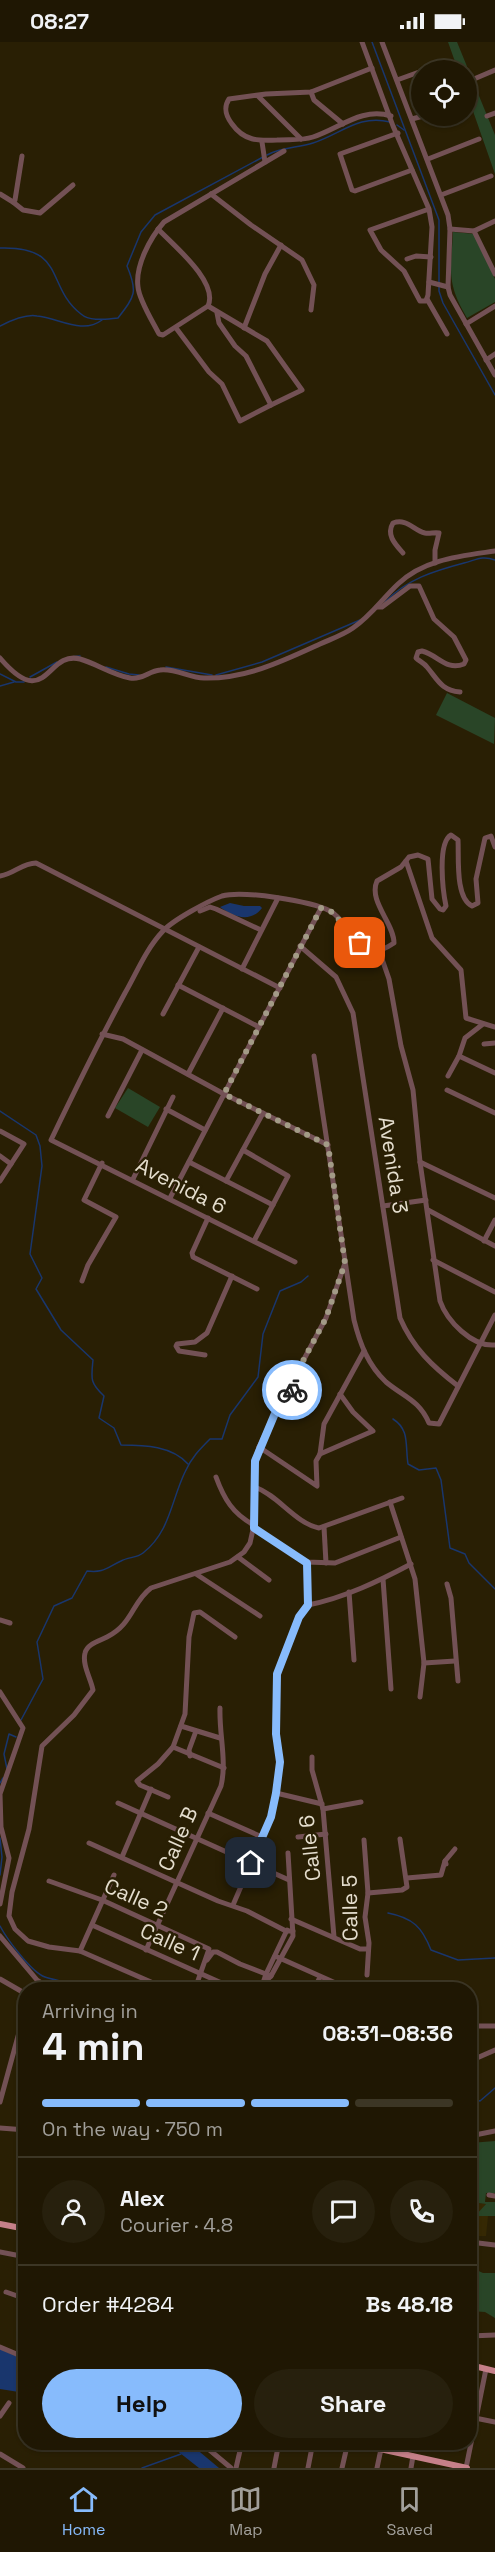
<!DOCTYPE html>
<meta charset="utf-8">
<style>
body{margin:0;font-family:"Space Grotesk",sans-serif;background:#27200d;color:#f1f3f6;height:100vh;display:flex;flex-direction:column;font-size:22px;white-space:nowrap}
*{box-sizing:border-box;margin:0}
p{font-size:20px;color:#a19f9a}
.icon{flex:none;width:33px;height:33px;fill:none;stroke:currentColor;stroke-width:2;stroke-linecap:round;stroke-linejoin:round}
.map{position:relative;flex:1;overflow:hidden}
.sheet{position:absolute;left:18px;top:1940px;width:459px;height:468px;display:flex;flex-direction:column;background:#1f1703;border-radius:24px;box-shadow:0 2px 4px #0004,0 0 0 2px #3c3625}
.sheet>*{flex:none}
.buttons{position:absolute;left:411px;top:18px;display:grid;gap:12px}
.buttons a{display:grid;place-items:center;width:66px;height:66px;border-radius:50%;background:#1f1703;box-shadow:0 2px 4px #0004,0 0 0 2px #3c3625;font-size:30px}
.pin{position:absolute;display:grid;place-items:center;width:51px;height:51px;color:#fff;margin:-26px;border-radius:12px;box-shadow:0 3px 9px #0006}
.courier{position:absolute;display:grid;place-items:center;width:60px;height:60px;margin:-30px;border:4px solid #87bbfc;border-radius:50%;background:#fff;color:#222;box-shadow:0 2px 8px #0007}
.headline em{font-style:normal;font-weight:600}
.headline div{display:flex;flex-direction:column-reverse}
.headline{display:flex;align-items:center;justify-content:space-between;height:102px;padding:0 24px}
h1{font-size:39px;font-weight:600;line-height:45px}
.bar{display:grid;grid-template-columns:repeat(4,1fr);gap:9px 6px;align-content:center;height:72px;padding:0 24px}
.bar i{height:8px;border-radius:4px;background:#3c3625}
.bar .active{background:#87bbfc}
.bar p{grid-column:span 4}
.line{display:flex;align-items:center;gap:15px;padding:0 24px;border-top:2px solid #3c3625}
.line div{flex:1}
.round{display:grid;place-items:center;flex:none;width:63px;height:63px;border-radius:32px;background:#27200d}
.cta{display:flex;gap:12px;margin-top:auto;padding:12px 24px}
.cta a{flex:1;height:69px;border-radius:36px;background:#87bbfc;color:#111;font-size:24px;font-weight:600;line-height:69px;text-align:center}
.cta a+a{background:#27200d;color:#f1f3f6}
.status{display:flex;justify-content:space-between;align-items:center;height:42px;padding:0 30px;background:#1f1703;direction:ltr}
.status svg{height:16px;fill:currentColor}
.tabs{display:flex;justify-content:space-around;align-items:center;height:84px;border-top:2px solid #3c3625;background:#1f1703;font-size:16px;color:#a19f9a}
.tabs a{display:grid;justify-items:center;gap:3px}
.tabs .active{color:#87bbfc}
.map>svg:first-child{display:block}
</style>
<div class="status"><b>08:27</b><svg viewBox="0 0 49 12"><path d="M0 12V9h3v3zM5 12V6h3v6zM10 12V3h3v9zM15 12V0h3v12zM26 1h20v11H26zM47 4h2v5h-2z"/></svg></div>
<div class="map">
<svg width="495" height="2426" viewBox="0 0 495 2426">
<rect width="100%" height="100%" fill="#291f04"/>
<!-- built -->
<path fill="#352803" d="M470 2160 486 2162 476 2174H488L486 2194H470Z"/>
<!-- green -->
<g fill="#294527">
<path d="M448 0H457L495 93V132L467 52 466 28H458Z"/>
<path d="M453 190 475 192 495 237V260L467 276C446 240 451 230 453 190Z"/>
<path d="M447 651 495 676 494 702 436 673Z"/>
<path d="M128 1046 160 1065 148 1085 115 1066Z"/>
<path d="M495 2099V2151H486L485 2160H495V2174H475L486 2162 470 2160V2101Z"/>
<path d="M470 2225 483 2231H495V2276L485 2270 470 2269Z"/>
</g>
<!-- water -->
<g fill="#19366d">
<path d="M230 861 244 864H260L262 866C250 882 232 874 220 865Z"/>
<path d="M0 2307 25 2318V2351L0 2347Z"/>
<path d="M166 2400H188L219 2426H199Z"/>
</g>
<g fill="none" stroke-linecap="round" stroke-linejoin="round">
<!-- stream -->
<g stroke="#19366d" stroke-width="1.5">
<path d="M372 0 439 178V249L443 261 495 353"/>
<path d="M397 83 404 88"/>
<path d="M267 113C282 105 298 106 313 101 341 92 359 72 390 80"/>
<path d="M0 206C67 204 45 244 81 272 90 280 106 277 118 276 135 254 138 250 127 224L141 190 155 173 263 115"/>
<path d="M0 284C10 279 27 272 37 274 59 276 82 293 102 278"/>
<path d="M385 560C407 537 434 529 464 521 476 518 482 513 495 518"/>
<path d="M70 615 80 614"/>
<path d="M106 625 129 632 139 633"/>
<path d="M166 625 212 633"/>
<path d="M0 632 16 640H24"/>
<path d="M216 633 262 620 360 578"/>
<path d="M30 635 57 620"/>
<path d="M0 644 14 640"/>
<path d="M0 1069 36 1093 40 1104 42 1124 30 1212 42 1236 36 1247 61 1288 93 1318C91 1337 90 1341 104 1354L99 1376 114 1386 121 1403C145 1403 172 1404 188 1422"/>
<path d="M393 1377C410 1388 405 1403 408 1422L419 1428 436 1426 441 1438 450 1506 465 1512 469 1521 495 1547"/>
<path d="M21 1678 43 1637 37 1600 54 1564 72 1556 87 1529C104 1531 106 1526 121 1519 128 1515 137 1516 143 1511 170 1490 171 1459 185 1430 191 1416 200 1407 210 1397H222L230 1373 258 1335 263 1292 280 1249 301 1240 308 1234"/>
<path d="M7 1727 4 1712 9 1692 16 1695"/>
<path d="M0 1741 3 1736"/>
<path d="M0 1796 2 1815 0 1833"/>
<path d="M388 1871C413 1876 422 1885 431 1908L458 1918 495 1916"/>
<path d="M0 1884C7 1897 31 1930 45 1935 57 1939 70 1940 81 1947"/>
<path d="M90 1947 114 1942 119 1947"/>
<path d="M470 2056 480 2059 495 2046"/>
<path d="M58 2400H59"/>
<path d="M142 2426 181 2412"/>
</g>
<!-- minor -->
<g stroke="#735155" stroke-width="5">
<path d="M362 0 393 84 429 167 432 185 428 253 426 259H420L404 229 381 208 370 188 429 167"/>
<path d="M382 0 448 173 450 187 448 245 450 253 495 333"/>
<path d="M372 26 311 50 266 52 229 57C223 66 226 74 232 82 244 99 258 99 277 98 289 97 301 99 313 95 340 86 362 65 391 74"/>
<path d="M424 28 448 20"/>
<path d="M474 37 495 28"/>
<path d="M397 38 422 29"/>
<path d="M311 50 314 58 343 82"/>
<path d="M258 54 301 97"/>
<path d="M487 74 495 71"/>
<path d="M412 77 423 74"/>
<path d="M398 91 340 112 352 148 355 149 412 128"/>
<path d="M262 100 265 120"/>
<path d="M428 117 479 97"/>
<path d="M0 152 13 160 15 158 22 114"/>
<path d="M211 152 251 183 302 218 314 243 311 268"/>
<path d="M441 153 491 134"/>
<path d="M13 160 23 168 40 171 73 143"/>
<path d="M158 187C173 203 219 240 208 264L267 299 302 348 271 363 246 314 235 304 219 281 217 271"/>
<path d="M450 187 474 189 495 179"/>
<path d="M474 189 495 232"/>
<path d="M407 217 416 214 431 215"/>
<path d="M429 240 448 245"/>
<path d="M427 257 447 292"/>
<path d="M208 264 163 293 159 292C153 280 139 258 138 245 135 224 150 196 164 180L284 109"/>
<path d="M466 282 495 264"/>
<path d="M176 286 209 330 222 342 240 379 271 363"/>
<path d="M244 286 265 232 281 203"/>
<path d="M486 318 495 312"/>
<path d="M403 511C395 502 386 493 393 481 407 476 413 488 425 491 430 492 434 490 439 491L435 508V521"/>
<path d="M377 565H382L410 544H419L434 577 454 595 466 618 464 622C446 629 438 613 422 609L418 610 416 616C419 619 424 621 427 625 438 638 441 648 460 650"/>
<path d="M0 616C47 671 46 608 80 617 95 621 113 633 130 636 142 638 149 629 160 628 176 626 189 636 204 636 246 637 283 619 320 602 331 597 343 593 353 586 371 574 382 557 398 542 424 517 461 514 495 509"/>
<path d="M406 819 432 896 461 928 466 976 495 985"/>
<path d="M0 834C14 832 22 821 36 821L280 946"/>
<path d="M200 869 210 865 216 867 261 888"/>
<path d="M300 904 336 935 353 971 400 1276C413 1306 432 1324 458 1344"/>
<path d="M373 909 382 917 389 937 401 1004 413 1048 420 1120 440 1259C447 1279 472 1305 495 1303"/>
<path d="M242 927 278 856"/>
<path d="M178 943 259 985"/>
<path d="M163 972 199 905"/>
<path d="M102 992 123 997 224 1052 328 1103"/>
<path d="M484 1002 495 1001"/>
<path d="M314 1014 354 1278C360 1302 368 1323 386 1340 404 1355 419 1358 429 1381L439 1382 495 1273"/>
<path d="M459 1014 495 1031"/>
<path d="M188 1032 223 966"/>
<path d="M448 1034 459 1014 465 996 483 982"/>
<path d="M447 1048 495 1071"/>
<path d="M166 1067 205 1088"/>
<path d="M108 1074 142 1008"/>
<path d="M0 1089 24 1102 0 1139"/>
<path d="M243 1108 288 1134 254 1199"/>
<path d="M0 1114 11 1122"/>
<path d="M189 1120 273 1163"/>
<path d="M420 1120 495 1156"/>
<path d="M133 1137 173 1055"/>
<path d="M226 1139 263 1071"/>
<path d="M170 1156 321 866"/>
<path d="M383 1164 426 1158"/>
<path d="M428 1168 495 1204"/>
<path d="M208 1176 192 1211 193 1215 257 1247"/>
<path d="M484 1199 495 1178"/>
<path d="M433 1218 495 1250"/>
<path d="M295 1220 51 1098C75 1048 99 999 125 951 137 930 146 907 163 889 173 878 208 859 222 854 242 848 311 859 330 869 346 877 353 905 373 909 380 910 388 905 394 901 394 881 368 859 377 839L401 825 409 815 418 813 428 817 432 857 440 867 443 868 446 864C443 850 437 801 451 793L458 798C459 815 455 856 472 864L478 861 476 837 485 796 491 794 495 805"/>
<path d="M82 1239 88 1223 116 1175 84 1158 102 1121"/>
<path d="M205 1313 179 1309 176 1304 177 1302 195 1300 207 1291 232 1234"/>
<path d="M259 1405 317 1444 316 1419 320 1412 324 1382 364 1309"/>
<path d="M320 1412 373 1389 353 1370 340 1352"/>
<path d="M216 1435C224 1457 233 1472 254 1483"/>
<path d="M255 1445C279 1454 295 1481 319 1486L402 1456"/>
<path d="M390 1460 415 1537 424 1621 420 1655"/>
<path d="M324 1485 326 1521"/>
<path d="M254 1486 307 1520 335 1521 401 1495"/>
<path d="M238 1515 269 1538"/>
<path d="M196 1532 260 1574"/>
<path d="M383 1537 391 1647"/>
<path d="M447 1542 451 1556 458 1639"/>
<path d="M349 1550 354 1618"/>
<path d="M308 1563C344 1556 379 1539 411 1522"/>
<path d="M0 1578 10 1581"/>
<path d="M424 1621 455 1619"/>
<path d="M0 1650 23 1686 0 1752 1 1785 9 1816 0 1862"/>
<path d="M181 1684 220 1696"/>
<path d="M173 1705 224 1726"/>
<path d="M190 1714 189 1708 196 1689"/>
<path d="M312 1715V1728L323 1767 334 1895"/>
<path d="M276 1751 322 1762"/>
<path d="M168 1755 140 1743 137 1739 158 1722 173 1705 185 1672 189 1595 194 1571 200 1570 235 1595"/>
<path d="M118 1761 289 1838"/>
<path d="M323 1767 361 1760"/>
<path d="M208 1771 262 1795"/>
<path d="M298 1795 326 1792"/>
<path d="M364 1798 368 1851 365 1875 369 1901 367 1933"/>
<path d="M89 1801 218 1859 247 1869 286 1889H293"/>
<path d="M122 1815 151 1747"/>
<path d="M446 1822 445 1819 455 1807"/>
<path d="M407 1836 441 1833 445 1819"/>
<path d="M49 1839 102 1858 209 1907 195 1947"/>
<path d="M368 1851 402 1848 407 1845 400 1797"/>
<path d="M233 1863 271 1775 276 1751 280 1720 276 1692 277 1632 299 1575 308 1563 307 1520"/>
<path d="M291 1877 360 1907H367"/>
<path d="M92 1883 235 1947"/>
<path d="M0 1894 37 1938 51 1947"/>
<path d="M146 1908 221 1744C227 1719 219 1692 220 1666"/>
<path d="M80 1909 114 1833"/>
<path d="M275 1914 349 1947"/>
<path d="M207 1918 213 1910H217L240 1922 271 1934"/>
<path d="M0 1937 26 1952"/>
<path d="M264 1941 271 1934 293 1894 288 1811"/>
<path d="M167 1947 80 1909 49 1905 28 1899 15 1887 9 1874 12 1850 29 1787 42 1704 74 1673 93 1648C91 1637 82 1623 85 1611 87 1602 99 1599 107 1595 133 1582 132 1560 151 1546L230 1520 244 1510 250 1501 254 1483 255 1419 259 1405 276 1369 285 1361 291 1350 295 1334 326 1276 345 1221"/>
<path d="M261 1947 266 1932 287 1888"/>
<path d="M314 1947 320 1935"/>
<path d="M470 1987 477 1984H495"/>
<path d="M470 2019 495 2008"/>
<path d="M0 2060 26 1965"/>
<path d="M0 2086 26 2088"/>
<path d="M470 2094 495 2089"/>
<path d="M489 2153 495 2154"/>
<path d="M470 2200 495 2203"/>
<path d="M0 2210 26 2215"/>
<path d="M6 2250 26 2257"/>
<path d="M470 2294 495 2293"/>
<path d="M0 2305 26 2316"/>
<path d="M0 2374 9 2361"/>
<path d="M470 2375 495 2380"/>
<path d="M200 2400 231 2426"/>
<path d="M0 2412 23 2426"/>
<path d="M236 2426 242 2400"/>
<path d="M274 2426 279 2400"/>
<path d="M308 2426 313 2400"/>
<path d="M342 2426 348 2400"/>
<path d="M377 2426 381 2407"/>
<path d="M411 2426 413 2414"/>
<path d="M466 2426 486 2327"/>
</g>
<!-- major -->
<g stroke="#c68089" stroke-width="6">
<path d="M0 2182 26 2187"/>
<path d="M470 2323 495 2329"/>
<path d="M348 2400 467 2426"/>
</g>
</g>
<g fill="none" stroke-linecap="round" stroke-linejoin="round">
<!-- done -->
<path stroke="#a39b87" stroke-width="6" stroke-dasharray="0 10.8" d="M292 1348 295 1334 326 1276 345 1221 328 1103 224 1052 321 866 332 870 360 901"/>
<!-- route -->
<path stroke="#87bbfc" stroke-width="8" d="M251 1821 271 1775 276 1751 280 1720 276 1692 277 1632 299 1575 308 1563 307 1521 254 1486 255 1419 276 1369 285 1360 292 1348"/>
</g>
<g text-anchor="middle" stroke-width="5" stroke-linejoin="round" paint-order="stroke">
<!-- street labels -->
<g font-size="21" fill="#e5dece" stroke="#291f04">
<text transform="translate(393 1123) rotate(81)" y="7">Avenida 3</text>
<text transform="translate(181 1144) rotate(27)" y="7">Avenida 6</text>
<text transform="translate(178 1797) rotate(-66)" y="7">Calle B</text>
<text transform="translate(310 1806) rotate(-96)" y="7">Calle 6</text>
<text transform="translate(136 1856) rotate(24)" y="7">Calle 2</text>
<text transform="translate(350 1866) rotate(-91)" y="7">Calle 5</text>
<text transform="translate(170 1900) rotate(24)" y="7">Calle 1</text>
</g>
</g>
</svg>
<div class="buttons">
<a><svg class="icon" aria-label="locate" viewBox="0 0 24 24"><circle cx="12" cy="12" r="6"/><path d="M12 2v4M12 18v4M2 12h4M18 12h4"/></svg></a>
</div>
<div class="pin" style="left:360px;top:901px;background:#ea580c"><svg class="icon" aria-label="bag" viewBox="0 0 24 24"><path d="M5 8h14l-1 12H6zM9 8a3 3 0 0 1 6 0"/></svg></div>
<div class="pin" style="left:251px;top:1821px;background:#1f2937"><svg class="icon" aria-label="home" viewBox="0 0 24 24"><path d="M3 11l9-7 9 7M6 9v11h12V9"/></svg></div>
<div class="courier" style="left:292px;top:1348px"><svg class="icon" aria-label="bike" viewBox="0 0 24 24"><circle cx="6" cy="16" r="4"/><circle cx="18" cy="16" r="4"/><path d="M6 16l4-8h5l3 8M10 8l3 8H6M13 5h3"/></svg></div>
<section class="sheet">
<div class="headline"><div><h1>4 min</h1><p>Arriving in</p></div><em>08:31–08:36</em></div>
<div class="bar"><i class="active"></i><i class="active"></i><i class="active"></i><i></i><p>On the way · 750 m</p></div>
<div class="line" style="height:108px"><a class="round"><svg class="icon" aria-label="person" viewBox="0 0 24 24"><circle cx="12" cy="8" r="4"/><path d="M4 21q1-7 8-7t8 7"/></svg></a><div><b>Alex</b><p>Courier · 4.8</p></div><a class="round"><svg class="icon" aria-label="chat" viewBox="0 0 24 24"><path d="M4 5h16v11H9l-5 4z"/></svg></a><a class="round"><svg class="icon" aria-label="phone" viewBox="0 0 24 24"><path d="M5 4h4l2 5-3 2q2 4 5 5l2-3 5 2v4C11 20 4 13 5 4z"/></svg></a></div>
<div class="line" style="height:78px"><div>Order #4284</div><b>Bs 48.18</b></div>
<div class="cta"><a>Help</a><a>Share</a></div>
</section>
</div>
<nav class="tabs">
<a class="active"><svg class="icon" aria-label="home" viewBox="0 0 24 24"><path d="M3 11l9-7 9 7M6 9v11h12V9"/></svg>Home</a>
<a><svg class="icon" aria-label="map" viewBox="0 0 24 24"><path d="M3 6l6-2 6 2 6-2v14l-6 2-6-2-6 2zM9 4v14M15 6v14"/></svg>Map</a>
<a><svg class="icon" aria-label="saved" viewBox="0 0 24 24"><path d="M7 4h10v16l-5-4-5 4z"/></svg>Saved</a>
</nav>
